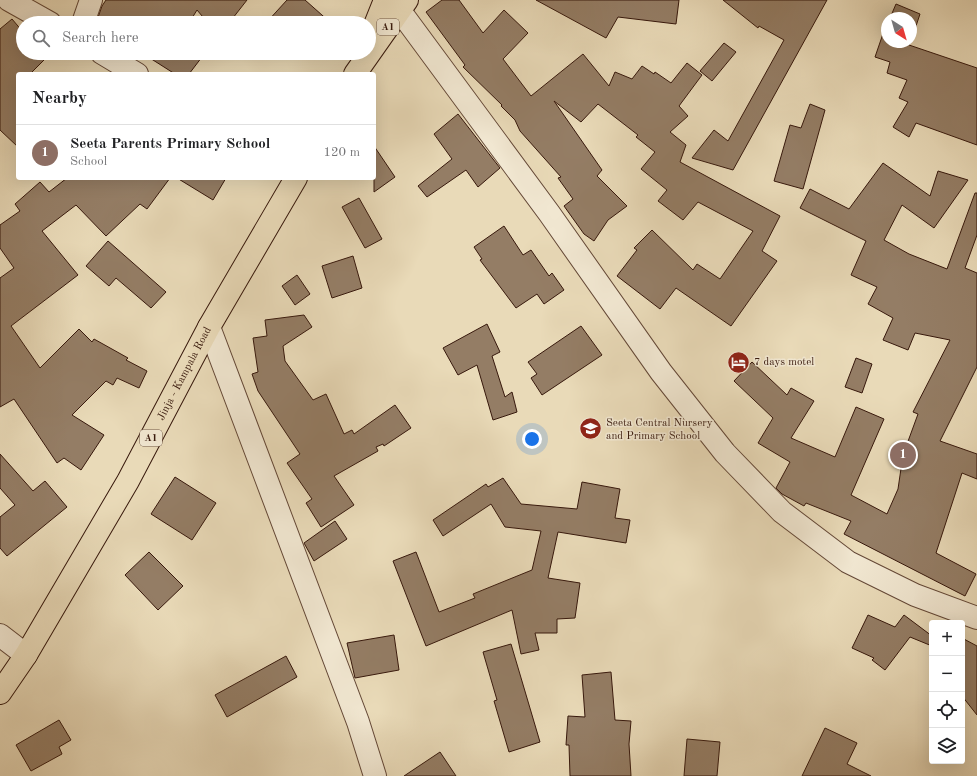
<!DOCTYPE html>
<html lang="en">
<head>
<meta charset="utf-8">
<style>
  :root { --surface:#fff; --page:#f6f6f6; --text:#202124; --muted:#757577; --line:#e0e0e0; --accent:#8f2418 }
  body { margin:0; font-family:"Old Standard TT",serif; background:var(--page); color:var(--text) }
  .controls { position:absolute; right:12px; bottom:12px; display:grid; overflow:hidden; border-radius:4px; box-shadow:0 4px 16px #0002 }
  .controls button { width:36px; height:36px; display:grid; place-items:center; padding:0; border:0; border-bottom:1px solid var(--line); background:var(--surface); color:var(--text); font:20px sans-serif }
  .compass { position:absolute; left:881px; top:12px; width:36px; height:36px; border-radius:50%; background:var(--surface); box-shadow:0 4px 16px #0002; rotate:143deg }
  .you { position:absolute; left:532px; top:439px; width:14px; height:14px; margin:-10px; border:3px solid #fff; border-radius:50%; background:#1a73e8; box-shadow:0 0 0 6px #1a73e833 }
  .badge { display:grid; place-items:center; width:26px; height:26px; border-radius:50%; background:var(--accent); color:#fff; font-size:13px; font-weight:700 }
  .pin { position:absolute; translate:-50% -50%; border:2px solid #fff; box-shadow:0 1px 4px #0006 }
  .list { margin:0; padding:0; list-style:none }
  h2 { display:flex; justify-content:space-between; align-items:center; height:52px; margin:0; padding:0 16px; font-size:17px }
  h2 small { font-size:13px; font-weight:400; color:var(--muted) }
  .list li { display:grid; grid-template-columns:26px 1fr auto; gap:12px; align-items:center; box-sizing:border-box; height:56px; padding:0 16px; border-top:1px solid var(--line) }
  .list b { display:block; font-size:15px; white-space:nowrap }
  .list p { margin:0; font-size:13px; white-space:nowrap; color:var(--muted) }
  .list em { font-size:13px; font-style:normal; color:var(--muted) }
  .icon { flex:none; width:22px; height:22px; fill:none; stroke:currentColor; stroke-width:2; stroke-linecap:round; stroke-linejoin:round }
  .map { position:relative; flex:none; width:977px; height:776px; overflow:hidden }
  .search { position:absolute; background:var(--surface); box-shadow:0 4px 16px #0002; left:16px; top:16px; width:360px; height:44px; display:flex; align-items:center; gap:10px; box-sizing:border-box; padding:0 14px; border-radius:22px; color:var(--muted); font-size:15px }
  .panel { position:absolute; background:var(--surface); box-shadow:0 4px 16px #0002; left:16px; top:72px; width:360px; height:108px; border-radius:4px }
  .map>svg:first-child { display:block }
</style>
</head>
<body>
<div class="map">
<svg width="977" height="776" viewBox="0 0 977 776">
  <rect width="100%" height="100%" fill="#e9dab8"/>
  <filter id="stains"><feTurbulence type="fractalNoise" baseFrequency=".005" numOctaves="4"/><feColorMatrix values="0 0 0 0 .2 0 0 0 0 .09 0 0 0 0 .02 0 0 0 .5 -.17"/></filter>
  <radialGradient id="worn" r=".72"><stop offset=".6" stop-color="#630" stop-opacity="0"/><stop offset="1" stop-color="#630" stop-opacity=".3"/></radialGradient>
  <!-- building -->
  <path fill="#947d65" stroke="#37180c" d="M106 0H247L229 23H208L197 10 189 23H96L102 6Z
    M287 0H305L331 23H266Z
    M442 0H459L483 33 504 10 528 33 503 59 531 96 583 54 609 86 615 72 632 79 642 66 654 74 655 72 671 83 687 63 702 75 679 106 688 116 670 132 686 145 680 162 780 216 762 251 777 261 731 326 676 288 660 309 617 276 637 250 634 248 652 230 693 270 697 264 720 279 753 231 698 202 683 220 658 201 667 190 641 169 655 152 636 137 638 135 598 104 581 122 554 101 602 170 597 176 627 206 608 220 594 241 584 234 564 206 573 199 558 178 561 177 520 131 515 120 501 106 502 105 463 67 465 65 426 12Z
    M536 0H679L676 24 618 17 606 38Z
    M723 0H827L733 170 692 158 714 130 728 141 784 40 759 26 758 28Z
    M896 4 920 14 911 41V18H890Z
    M12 19 23 32V53H51L30 74H18V147L0 130V29Z
    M886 25 887 42H911L909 45 977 68V145L916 123 909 137 893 127 908 102 899 98 907 80 887 73 890 62 875 57Z
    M724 43 736 52 712 81 700 71Z
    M142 53H205L189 74H175Z
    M810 104 825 110 803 189 774 181 790 125 801 128Z
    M458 114 500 168 478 187 466 170 427 197 418 186 452 159 434 134Z
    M374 146 395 177 374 192Z
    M883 163 930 196 938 171 968 180 934 228 902 205 884 240 909 254 947 269 975 193H977V235L965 268 977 273V367L940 441 977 454V479L962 473 936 553 976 574 965 596 844 534 851 521 806 503 804 506 782 494 776 488 790 462 758 443 773 418 734 381 752 362 787 395 791 388 814 401 791 438 835 457 856 407 884 419 851 495 887 514 898 489 903 455 918 414 913 412 950 340 915 333 908 350 883 340 893 318 868 304 877 287 851 275 866 241 800 208 810 189 849 209Z
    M67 178H170L147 209 140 204 106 236 76 205 42 231 78 275 11 326 40 368 79 329 92 342 94 339 128 358 126 360 147 371 139 388 117 378 113 385 106 381 72 415 104 435 81 470 64 458 57 463 14 399 0 407V278L14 268 0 248V225L20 211 15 204 40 182 49 192Z
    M177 178H226L213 200Z
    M359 198 382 239 365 248 342 207Z
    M504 226 523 255 531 250 549 276 552 273 564 290 544 304 537 294 516 308 480 260 482 259 474 247Z
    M108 241 166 292 151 308 116 278 109 286 86 266Z
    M353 256 362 288 332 298 322 266Z
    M297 275 310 294 295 305 282 286Z
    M304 315 312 327 283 346 285 361 313 400 326 394 344 434 352 430 354 434 395 405 411 428 384 446 383 444 376 447 378 451 334 476 354 505 321 527 306 503 312 499 287 463 300 454 258 391 252 374 258 372 253 338 267 336 265 320Z
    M487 324 500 352 492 356 505 397 512 392 517 412 493 420 477 365 458 375 443 348Z
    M581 326 602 355 542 395 531 378 537 374 528 362Z
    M856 358 872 364 862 393 845 387Z
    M0 454 33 491 45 481 67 507 7 556 0 548V517L15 505 0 488Z
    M175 477 216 503 192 540 151 514Z
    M503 478 521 504 577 509 582 482 620 489 615 518 630 520 626 543 558 532 548 578 580 583 575 618 557 619V633H535L539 650 521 654 512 610 426 646 393 561 416 552 439 612 475 598 473 594 532 570 541 531 505 527 491 504 443 536 433 520 486 484 488 487Z
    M335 521 347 539 314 561 304 543Z
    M149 552 183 586 158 610 125 575Z
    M868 615 895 627 904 615 932 636V646L910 637 885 670 872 660 874 658 852 648Z
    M394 635 399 670 355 678 347 643Z
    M962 638 977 646V715L962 696Z
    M511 644 540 742 509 752 494 701 497 700 483 652Z
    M286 656 297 677 227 717 215 695Z
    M611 672 615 720 631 721 629 744 631 776H570L569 745H566L568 716 585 717 582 675Z
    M59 720 71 740 59 747 62 754 31 771 16 745Z
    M825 728 857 743 847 764 871 776H802Z
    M687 739 720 742 717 776H684Z
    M440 752 456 776H404Z"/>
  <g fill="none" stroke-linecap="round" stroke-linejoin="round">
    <defs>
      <path id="minor" d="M9 0 50 23
        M400 11 549 213 661 372 725 453 782 512 848 562 915 595 977 618
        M83 23 91 0
        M102 53 137 74
        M209 327 358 722 375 776
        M0 635 26 655"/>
      <g id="highway">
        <path d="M369 40 385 0"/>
        <path d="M355 74 407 0"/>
        <path id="s1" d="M0 693 26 655 128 481 209 327 296 178"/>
      </g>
    </defs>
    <!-- minor casing -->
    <use href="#minor" stroke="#644837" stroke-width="24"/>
    <!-- highway casing -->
    <use href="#highway" stroke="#37180c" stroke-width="24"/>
    <!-- minor -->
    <use href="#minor" stroke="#f1e7d1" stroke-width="22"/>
    <!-- highway -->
    <use href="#highway" stroke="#e9dab8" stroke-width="22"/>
  </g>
  <!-- icons -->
  <defs>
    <symbol id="hotel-disc" viewBox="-11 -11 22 22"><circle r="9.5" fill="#8f2418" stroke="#f1e7d1"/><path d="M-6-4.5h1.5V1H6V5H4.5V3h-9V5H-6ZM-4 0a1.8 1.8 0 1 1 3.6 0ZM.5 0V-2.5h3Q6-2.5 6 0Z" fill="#fff"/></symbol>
    <symbol id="school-disc" viewBox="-11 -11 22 22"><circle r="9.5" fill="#8f2418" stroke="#f1e7d1"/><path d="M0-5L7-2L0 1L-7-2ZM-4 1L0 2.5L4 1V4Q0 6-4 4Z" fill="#fff"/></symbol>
  </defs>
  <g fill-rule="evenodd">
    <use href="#hotel-disc" x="726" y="350" width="25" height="25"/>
    <use href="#school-disc" x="578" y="416" width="25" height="25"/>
  </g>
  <g text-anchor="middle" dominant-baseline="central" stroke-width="3" stroke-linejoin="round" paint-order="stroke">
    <!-- shield labels -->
    <g fill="#f1e7d1" stroke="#6f5647" stroke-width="1">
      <rect x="377" y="19" width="22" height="16" rx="3"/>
      <rect x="140" y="430" width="22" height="16" rx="3"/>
    </g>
    <g font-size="10" font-weight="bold" fill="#37180c">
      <text x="388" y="27">A1</text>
      <text x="151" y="438">A1</text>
    </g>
    <!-- poi labels -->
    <g font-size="11" fill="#37180c" stroke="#f1e7d1" text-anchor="start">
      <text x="754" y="362">7 days motel</text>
      <text x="606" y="423">Seeta Central Nursery<tspan x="606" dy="13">and Primary School</tspan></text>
    </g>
    <!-- street labels -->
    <g font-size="11" fill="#37180c" stroke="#f1e7d1">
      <text stroke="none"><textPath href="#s1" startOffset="369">Jinja - Kampala Road</textPath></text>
    </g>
  </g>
  <rect width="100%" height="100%" filter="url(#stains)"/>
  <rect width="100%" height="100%" fill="url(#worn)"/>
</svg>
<div class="controls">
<button>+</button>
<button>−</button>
<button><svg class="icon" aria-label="locate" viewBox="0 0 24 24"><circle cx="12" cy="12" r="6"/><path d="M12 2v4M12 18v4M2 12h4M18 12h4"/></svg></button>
<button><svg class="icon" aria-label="layers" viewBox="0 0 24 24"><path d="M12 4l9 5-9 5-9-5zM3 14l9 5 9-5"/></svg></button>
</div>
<svg class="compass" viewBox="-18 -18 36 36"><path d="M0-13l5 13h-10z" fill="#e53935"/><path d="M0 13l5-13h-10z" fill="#757577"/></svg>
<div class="you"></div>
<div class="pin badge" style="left:903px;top:455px;background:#8d6e63">1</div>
<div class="search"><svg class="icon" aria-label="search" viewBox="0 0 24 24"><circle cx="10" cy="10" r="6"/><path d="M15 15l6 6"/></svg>Search here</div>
<section class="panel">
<h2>Nearby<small></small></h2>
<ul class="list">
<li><span class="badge" style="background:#8d6e63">1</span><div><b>Seeta Parents Primary School</b><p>School</p></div><em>120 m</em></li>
</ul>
</section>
</div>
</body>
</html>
